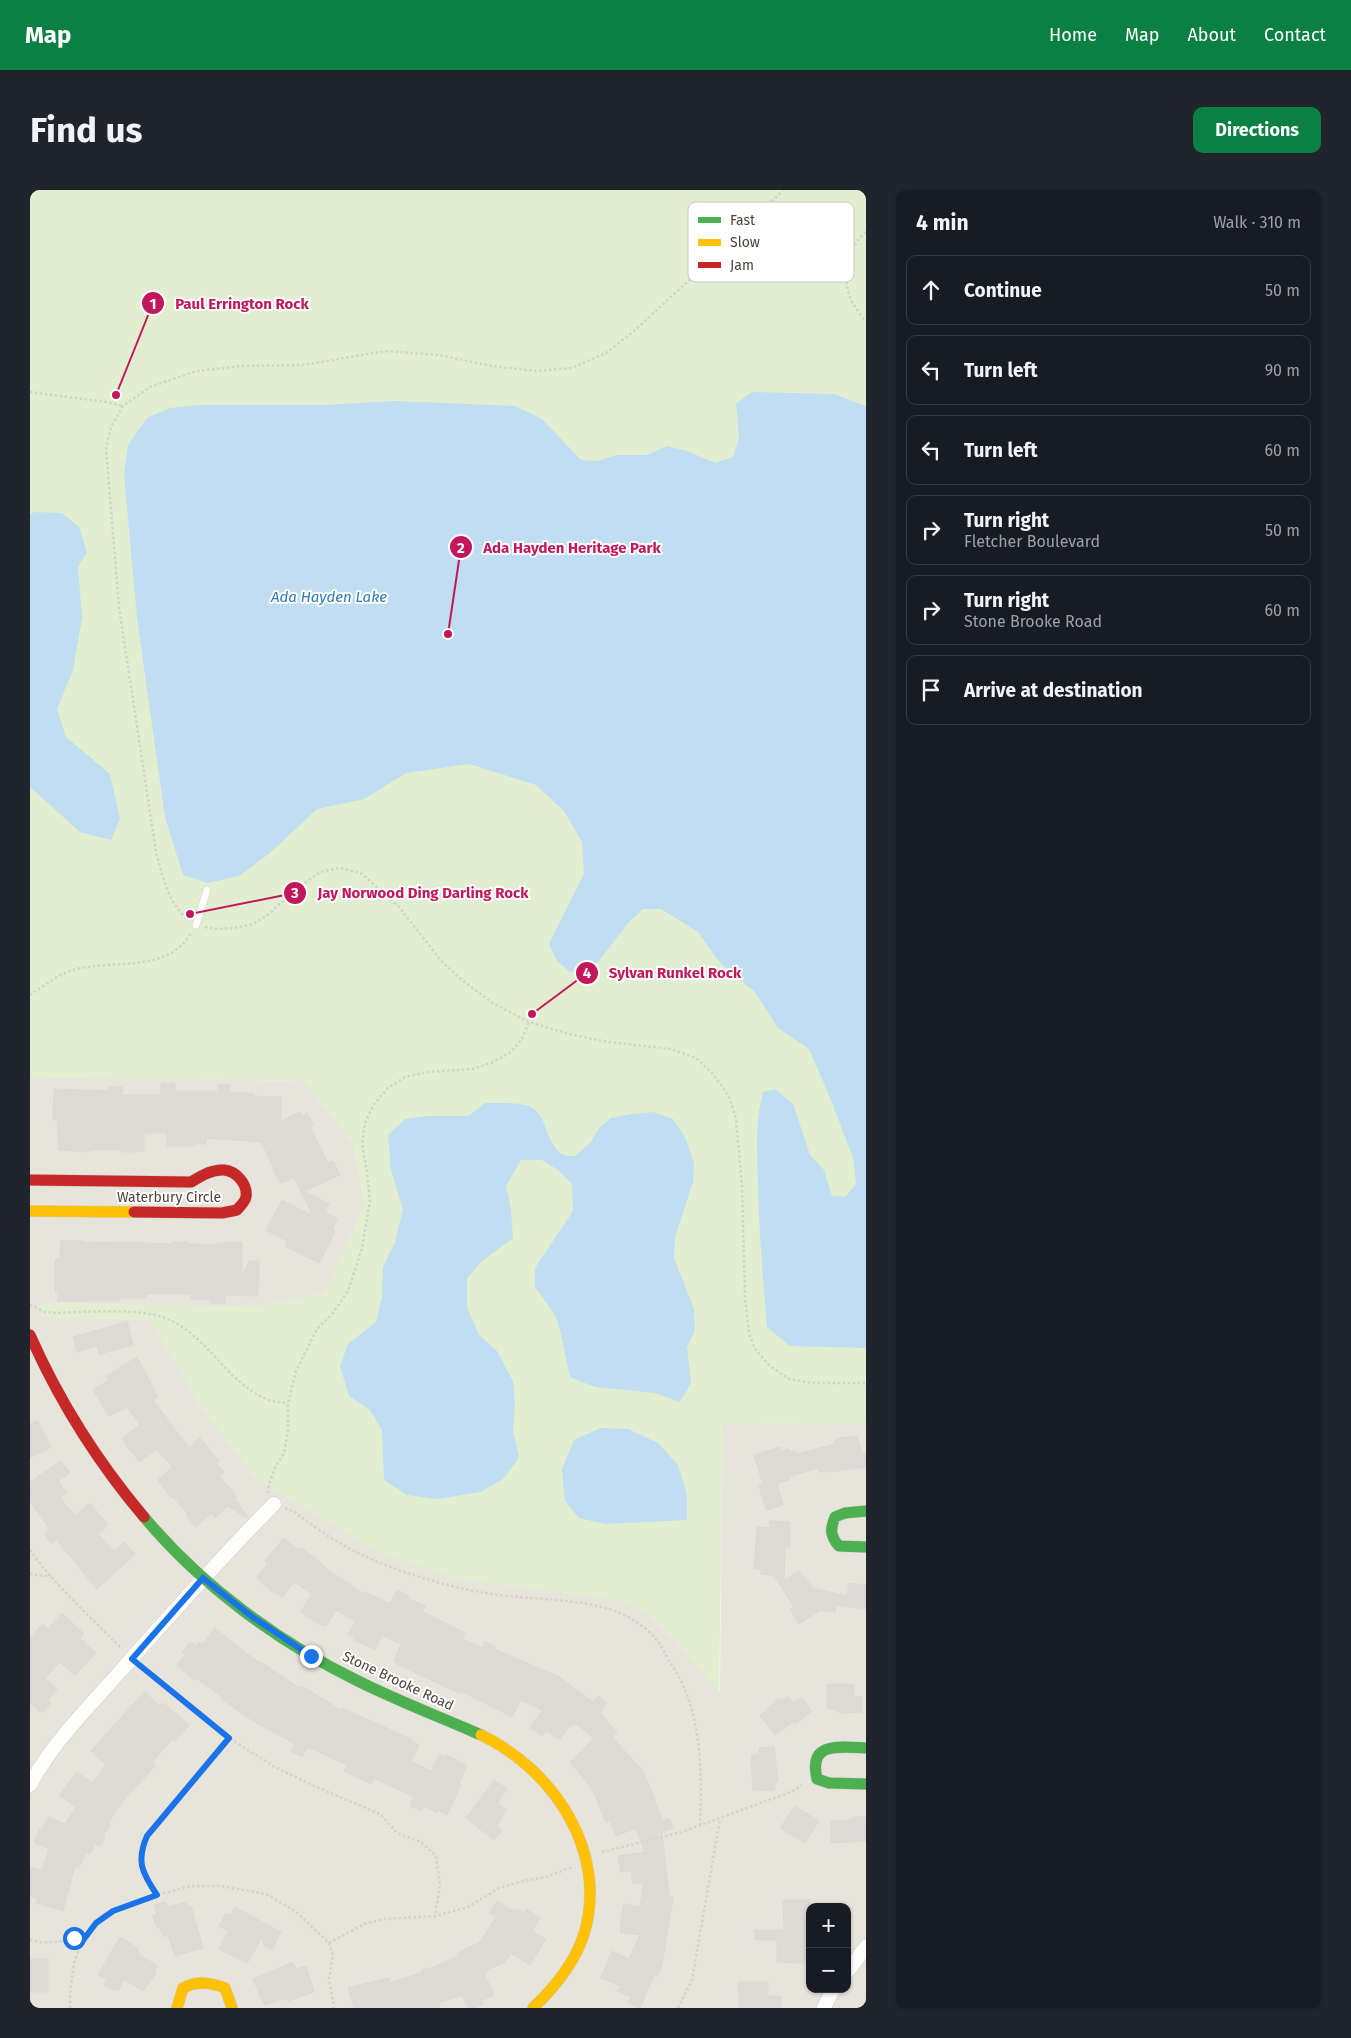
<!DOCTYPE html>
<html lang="en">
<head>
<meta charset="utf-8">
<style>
  :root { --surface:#171b24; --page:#20242c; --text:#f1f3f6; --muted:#9ea1a6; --line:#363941; --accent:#0b8043 }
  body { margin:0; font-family:"Fira Sans",sans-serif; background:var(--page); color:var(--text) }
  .controls { position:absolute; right:15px; bottom:15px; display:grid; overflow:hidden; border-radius:10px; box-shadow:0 1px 4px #0004 }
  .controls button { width:45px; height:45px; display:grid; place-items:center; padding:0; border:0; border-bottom:1px solid var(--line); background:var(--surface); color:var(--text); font:25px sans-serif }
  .stop { position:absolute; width:15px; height:15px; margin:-11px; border:4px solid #1a73e8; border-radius:50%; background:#fff }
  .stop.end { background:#1a73e8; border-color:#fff; box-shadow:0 1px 5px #0008 }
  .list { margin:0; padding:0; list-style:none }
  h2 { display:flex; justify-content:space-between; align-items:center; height:65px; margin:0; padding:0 20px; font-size:21px }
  h2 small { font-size:16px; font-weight:400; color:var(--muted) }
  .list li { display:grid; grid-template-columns:32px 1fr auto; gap:15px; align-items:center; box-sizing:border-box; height:70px; margin:0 10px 10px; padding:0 10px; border:1px solid var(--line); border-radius:10px }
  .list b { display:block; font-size:19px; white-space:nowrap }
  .list p { margin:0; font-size:16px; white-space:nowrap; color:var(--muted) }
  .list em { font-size:16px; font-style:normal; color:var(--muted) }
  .icon { flex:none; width:28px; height:28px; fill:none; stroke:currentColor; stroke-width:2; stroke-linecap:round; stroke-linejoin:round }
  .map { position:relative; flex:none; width:836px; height:1818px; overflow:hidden; border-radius:10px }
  header { display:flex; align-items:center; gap:30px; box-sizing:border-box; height:70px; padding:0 25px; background:var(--accent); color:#fff }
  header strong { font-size:24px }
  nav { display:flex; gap:28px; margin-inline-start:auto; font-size:18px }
  .intro { display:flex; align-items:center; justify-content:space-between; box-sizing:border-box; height:120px; padding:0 30px }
  h1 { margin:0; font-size:35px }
  .button { padding:12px 22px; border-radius:10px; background:var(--accent); color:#fff; font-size:18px; font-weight:700 }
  main { display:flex; gap:30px; padding:0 30px }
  aside { flex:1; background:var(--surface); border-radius:10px; box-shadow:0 1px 4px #0004 }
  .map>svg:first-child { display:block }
</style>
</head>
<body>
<header>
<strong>Map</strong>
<nav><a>Home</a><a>Map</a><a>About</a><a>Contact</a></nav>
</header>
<div class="intro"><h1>Find us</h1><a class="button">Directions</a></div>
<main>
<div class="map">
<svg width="836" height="1818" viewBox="0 0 836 1818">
  <rect width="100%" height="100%" fill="#f4f2ee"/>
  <!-- residential -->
  <path fill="#e7e4dc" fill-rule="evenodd" d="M0 887 275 891 323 954 335 1015 295 1103 226 1117 11 1113 13 1127 121 1130 172 1218 424 1388 591 1410 618 1423 644 1448 690 1501 693 1234 836 1233V1818H0ZM780 1717H817V1799H780Z"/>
  <!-- green -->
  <path fill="#e1eecf" d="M0 0H836V1233L693 1234 689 1502 644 1448 618 1423 590 1410 424 1388 351 1363 226 1289 172 1218 121 1130 13 1127 10 1113 226 1117 295 1103 335 1015 323 954 275 891 0 887Z"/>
  <!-- water -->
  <path fill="#c0ddf1" d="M722 202 804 204 836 216V1158L760 1156 737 1137C733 1089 729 1041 728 993 727 960 725 933 733 902L745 899 763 914 780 965 794 980 802 1006 815 1007 826 994 823 967 798 903 779 859 748 838 725 802 691 774 668 742 631 719H613L598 733 565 776 540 782 527 771 519 754 554 684 552 652 534 621 506 595 439 574 376 583 334 609 287 619 240 663 209 686 178 693 153 685 135 627 107 428 94 284 98 255 117 228 140 218 171 215H296L364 211 485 216 512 229 551 270 568 271 587 265H617L637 256 657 261 685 273 703 267 709 248 706 214Z
    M4 322 32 323 49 337 57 362 48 377 52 428 43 480 27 519 36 547 80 584 90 629 81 650 50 642 0 597V325Z
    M455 913C467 913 490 912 501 917 519 926 514 955 534 965 536 966 542 966 545 966L561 952 569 938 581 928 602 924 623 922 643 929 656 949 664 973 663 992 645 1047 644 1068 664 1119 665 1140 657 1157 661 1193 650 1212 625 1203 565 1197 540 1187 530 1139 525 1125 505 1097V1078L543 1021 542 994 528 980 512 970H491L476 996 481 1019 483 1048 451 1072 437 1088V1117L449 1145 467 1161 483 1191 485 1215 483 1240 489 1268 472 1290 450 1302 408 1309 377 1305 354 1290 352 1240 340 1220 319 1206 310 1176 318 1154 346 1132 352 1107 353 1077 365 1052 373 1020 361 980 358 945 375 929 398 926H439Z
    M571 1238 598 1239 628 1253 648 1275 657 1304V1330L575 1334 549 1328 535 1311 532 1279 544 1250Z"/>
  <!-- building -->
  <path fill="#dedbd6" stroke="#dcd9d4" d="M131 893H145V901H188V895H200V902L224 904V906L251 907V931L270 922 271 926 277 923 283 935 280 937 298 973 303 971 310 985 274 1001 299 1014 295 1022 307 1029 302 1040 305 1042 289 1073 255 1056 257 1051 236 1040 252 1010 283 1026 264 987 251 993 248 987H247L232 952 176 948V954H164V956H137V943H114V961H106V962H92V960H64L55 962 29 960 27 930H23L24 899 78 901V897H92V905H131Z
    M31 1051H55V1053L109 1052V1053L143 1054V1052H159V1054L187 1055V1053H196V1052H212V1085L220 1071H229L228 1106 195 1105V1113H181V1109H161V1104H116V1108H89V1111H28V1103H25V1069H30Z
    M97 1132 103 1155 69 1164 67 1156 47 1162 43 1147Z
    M107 1167 128 1207 123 1210 159 1258 170 1248 189 1271 186 1273 194 1282 189 1286 207 1307 205 1309 218 1327 217 1328 198 1316 185 1328 181 1324 166 1337 156 1326 158 1324 143 1307 141 1308 128 1290 142 1277 127 1259 110 1272 95 1254 96 1253 92 1248 110 1235 97 1217 79 1226 63 1200 79 1190 77 1186Z
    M7 1230 21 1257 0 1268V1234Z
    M827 1246 832 1264 836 1263V1277L799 1282 798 1281 789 1282 788 1278 758 1287 759 1290 747 1293 753 1315 736 1320 729 1296 733 1294 724 1265 750 1257 751 1261 759 1259 760 1262 766 1261 767 1264 802 1255 808 1248Z
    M31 1271 40 1283 28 1291 37 1303 30 1308 45 1326 60 1313 78 1335 68 1344 84 1361 94 1352 105 1364 67 1399 26 1349 21 1353 15 1344 20 1340 0 1311V1292Z
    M739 1331 759 1332 760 1357H755L754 1391 769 1381 783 1398 817 1406 819 1393 836 1395V1419L806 1415 805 1422 790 1420 769 1434 760 1420 764 1417 744 1385 731 1384V1379H724L727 1337 741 1338Z
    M254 1348 268 1360 271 1357 301 1382 334 1404 335 1402 360 1414 367 1400 379 1406 377 1408 395 1416 393 1422 435 1443 432 1449 452 1458 455 1452 465 1457 464 1459 528 1486 563 1512 568 1506 577 1513 570 1523 587 1543 582 1547 614 1582 633 1631 639 1628 643 1638 632 1642 639 1707H643L632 1775 627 1787 624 1785 610 1818 598 1813 601 1807 587 1801 591 1796 571 1788 582 1761 599 1769 610 1745 590 1742 591 1736 590 1735 594 1714 610 1717 614 1692 603 1694 601 1680 591 1682 588 1666 615 1662 606 1638 586 1646 580 1631 576 1632 563 1600 540 1572 564 1548 545 1533 542 1537 540 1535 530 1549 516 1541 512 1546 500 1537 513 1520 491 1510 482 1527 430 1501 429 1503 369 1475 364 1471 371 1454 352 1445 345 1459 324 1450 325 1448 318 1445 325 1431 307 1420 296 1436 289 1434 271 1422 282 1404 264 1392 252 1407 246 1403 245 1404 227 1388 238 1373 235 1371Z
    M32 1423 54 1444 50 1448 66 1463 45 1485 30 1472 15 1488 27 1499 18 1510 21 1513 12 1523 0 1513V1448L13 1434 18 1439Z
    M185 1438 216 1463 230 1473 231 1472 269 1498 270 1496 277 1499 311 1520 312 1518 383 1550 382 1551 389 1555 381 1571 401 1581 410 1564 416 1567 417 1565 437 1576 429 1594 431 1595 417 1625 408 1620 407 1623 394 1616 391 1621 380 1616 384 1607 344 1588 341 1594 314 1581 317 1575 278 1557 272 1567 261 1561 266 1554 228 1534 191 1509 192 1507 166 1488 165 1490 147 1476 155 1465 152 1463 160 1452 166 1456 169 1452 172 1455Z
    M797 1494H824V1507H832V1522L811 1523V1522H806V1519H797Z
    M114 1502 130 1516 132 1513 137 1516 159 1535 145 1551 142 1549 122 1572 126 1575 93 1611 79 1632 81 1634 73 1646 75 1647 70 1656 65 1654 60 1664 56 1662 49 1678 45 1676 33 1721 6 1713 7 1709 0 1706V1677L12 1680 19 1659 4 1652 10 1639H12L18 1627 35 1634 46 1617 29 1605 47 1582 62 1593 69 1585 76 1575 61 1561Z
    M758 1507 763 1513 772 1508 782 1521 765 1534 763 1532 745 1545 730 1526 749 1508 751 1511Z
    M744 1557 748 1592H745V1600L723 1601 721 1565H730L729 1558Z
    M464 1590 477 1599 467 1613 476 1620 466 1637 472 1641 464 1650 436 1628Z
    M765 1616 789 1631 775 1653 750 1638Z
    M823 1627H836V1651L801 1653V1631L823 1630Z
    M753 1710H780L779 1772 771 1773 747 1772V1750H725V1740H754Z
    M467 1711 485 1722 487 1719 494 1723 496 1719 510 1728 502 1741 516 1749 500 1775 481 1763 475 1772 456 1780 457 1782 454 1783 464 1805 452 1810 453 1814 445 1818H438L432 1805 408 1813 410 1818H324L318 1798 358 1788 360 1793 393 1782 392 1780 404 1777 429 1766 427 1763 449 1753 466 1727 459 1723Z
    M135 1712 137 1717 153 1713H156L157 1717 161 1716 173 1758 145 1766 138 1745 134 1747 129 1737 127 1738 123 1726 127 1724 124 1715Z
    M205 1717 251 1742 242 1760 234 1756 232 1748 218 1772H214L189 1759 198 1741 189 1736 196 1723 201 1726Z
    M90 1747 108 1758 107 1761 110 1763 109 1765 128 1776 124 1783 126 1784 113 1801 94 1789 89 1799 84 1800 74 1795 77 1790 68 1785Z
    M0 1769H18V1802H0Z
    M263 1772 266 1779 276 1776 284 1802 258 1811 257 1808 234 1815 223 1789Z
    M708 1792H738V1806H751V1818H710Z"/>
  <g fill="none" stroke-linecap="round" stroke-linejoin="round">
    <defs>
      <path id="lane" d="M166 735 177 700"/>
      <path id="street" d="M0 1595C24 1550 62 1514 95 1476 144 1421 192 1366 244 1314
        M817 1782 836 1757
        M794 1818 803 1799"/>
      <path id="fast" d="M836 1321 815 1323 805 1327C800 1339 800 1346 809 1356L836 1357
        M114 1327C172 1396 248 1452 328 1491 368 1511 410 1527 451 1545
        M836 1558C809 1557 778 1551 787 1589L799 1593 836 1594"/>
      <path id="slow" d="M0 1021 104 1022
        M451 1545C523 1579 579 1662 554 1744 545 1773 525 1797 503 1818
        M147 1818 153 1798C168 1791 179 1792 195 1798L202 1818"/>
      <path id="jam" d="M0 990 161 992C171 986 182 979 194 980 206 981 218 994 216 1007 215 1012 210 1016 207 1020L192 1023 104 1022
        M0 1145C30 1213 66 1270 114 1327"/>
    </defs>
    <!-- lane casing -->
    <use href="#lane" stroke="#d2d0cb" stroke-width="8"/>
    <!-- street casing -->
    <use href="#street" stroke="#d2d0cb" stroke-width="15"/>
    <!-- fast casing -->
    <use href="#fast" stroke="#d3cfc5" stroke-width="12"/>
    <!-- slow casing -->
    <use href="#slow" stroke="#d3cfc5" stroke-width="12"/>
    <!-- jam casing -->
    <use href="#jam" stroke="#d3cfc5" stroke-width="12"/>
    <!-- path -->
    <path stroke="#d3d2cc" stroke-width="2.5" stroke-dasharray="2.5 2.5" stroke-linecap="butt" d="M836 42C820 54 813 81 818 101 821 113 829 123 836 132
      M0 202 76 212 93 216
      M157 728C138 714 132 683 126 662L89 417 76 258 81 237 93 216 120 197 167 181 212 176 273 175 356 161 409 165 462 176 506 181 542 178 576 163 604 141 709 44 753 0
      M175 737 186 739 204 738 223 734 239 724 265 700 290 682 310 678 331 683 369 717 413 773 432 790 461 812 499 832 539 844 577 852 641 859 666 868 682 883 692 896 700 909 706 929 712 995 715 1108 719 1143 725 1159 740 1176 759 1189 782 1193H836
      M0 805C12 797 26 786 40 781 79 768 137 785 161 743
      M0 1115 15 1122 25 1123C55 1122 105 1118 132 1127 177 1142 196 1194 239 1210 245 1212 252 1212 258 1213
      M238 1303 239 1294 246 1276 254 1263 258 1241V1213L266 1181 287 1139 303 1123 318 1101 332 1058 340 1011 337 982 332 954 335 933 344 914 358 898 375 887 397 882 443 879 463 872 481 862 492 849 499 832
      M255 1318 263 1321C277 1331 291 1342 306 1351 347 1376 409 1395 455 1403 497 1410 541 1407 582 1420 598 1425 616 1437 626 1449 631 1455 634 1462 638 1469 643 1477 649 1486 653 1495 672 1538 672 1590 670 1636
      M0 1360C26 1397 61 1427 92 1459
      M0 1384 21 1387
      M111 1476 199 1548 245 1577 284 1596 350 1624 367 1643 391 1652 406 1666 410 1695 405 1726
      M572 1662 652 1642 763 1601 772 1595
      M127 1705C112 1683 106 1671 117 1646L199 1548
      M0 1749C19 1758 35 1747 54 1749
      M299 1753 334 1734 354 1729 405 1726 438 1717 469 1698 493 1691 516 1687 542 1677
      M40 1818V1803L44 1773 49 1759 66 1733 83 1721 127 1705 161 1696H190L236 1704 264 1720 299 1753 303 1765 299 1789 304 1818
      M648 1818 662 1790 690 1629"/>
    <!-- lane -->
    <use href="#lane" stroke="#fdfdfc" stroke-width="7"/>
    <!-- street -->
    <use href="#street" stroke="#fdfdfc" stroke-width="14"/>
    <!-- fast -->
    <use href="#fast" stroke="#4caf50" stroke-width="11"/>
    <!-- slow -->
    <use href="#slow" stroke="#ffc107" stroke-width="11"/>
    <!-- jam -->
    <use href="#jam" stroke="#c62828" stroke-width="11"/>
  </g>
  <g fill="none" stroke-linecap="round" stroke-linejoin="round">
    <!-- route -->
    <path stroke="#1a73e8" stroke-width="6" d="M44 1748 54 1749 66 1733 83 1721 127 1705C112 1683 106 1671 117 1646L199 1548 102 1469 173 1388 221 1426 281 1466"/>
  </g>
  <g text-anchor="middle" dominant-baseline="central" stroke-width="4" stroke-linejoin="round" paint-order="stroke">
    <!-- street labels -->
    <g font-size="14" fill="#4b4439" stroke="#fff">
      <text x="139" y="1007">Waterbury Circle</text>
      <text transform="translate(368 1491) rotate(25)">Stone Brooke Road</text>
    </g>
    <!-- water labels -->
    <g font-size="15" font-style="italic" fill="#2e7ab2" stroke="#fff">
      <text x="299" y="407">Ada Hayden Lake</text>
    </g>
  </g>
  <!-- legend -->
  <rect x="658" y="12" width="166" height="80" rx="8" fill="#fff" stroke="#c9c7c4" stroke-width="1"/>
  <rect x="668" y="27" width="23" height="6" fill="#4caf50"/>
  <rect x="668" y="49" width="23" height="7" fill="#ffc107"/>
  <rect x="668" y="72" width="23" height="6" fill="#c62828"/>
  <g font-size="14" fill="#4b4439">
    <text x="700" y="35">Fast</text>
    <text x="700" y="57">Slow</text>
    <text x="700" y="80">Jam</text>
  </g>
  <!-- callouts -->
  <path fill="none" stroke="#c2185b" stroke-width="2" d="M86 205L123 113M418 444L431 357M160 724L265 703M502 824L557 783"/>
  <g fill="#c2185b" stroke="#fff" stroke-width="2">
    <circle cx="86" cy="205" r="5"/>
    <circle cx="418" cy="444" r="5"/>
    <circle cx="160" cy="724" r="5"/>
    <circle cx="502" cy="824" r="5"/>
    <circle cx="123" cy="113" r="12"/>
    <circle cx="431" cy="357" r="12"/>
    <circle cx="265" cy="703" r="12"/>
    <circle cx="557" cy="783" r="12"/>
  </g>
  <g font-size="15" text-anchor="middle" font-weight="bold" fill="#fff">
    <text x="123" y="119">1</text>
    <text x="431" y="363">2</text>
    <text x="265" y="708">3</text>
    <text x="557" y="788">4</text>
  </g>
  <g font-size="15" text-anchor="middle" font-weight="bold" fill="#c2185b" stroke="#fff" stroke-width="4" stroke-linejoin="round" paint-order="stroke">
    <text x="212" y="119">Paul Errington Rock</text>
    <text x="542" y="363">Ada Hayden Heritage Park</text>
    <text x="393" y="708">Jay Norwood Ding Darling Rock</text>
    <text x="645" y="788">Sylvan Runkel Rock</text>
  </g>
</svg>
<div class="controls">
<button>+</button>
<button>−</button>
</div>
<div class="stop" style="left:44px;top:1748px"></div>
<div class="stop end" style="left:281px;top:1466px"></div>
</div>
<aside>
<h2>4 min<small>Walk · 310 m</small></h2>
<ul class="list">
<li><svg class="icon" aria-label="ahead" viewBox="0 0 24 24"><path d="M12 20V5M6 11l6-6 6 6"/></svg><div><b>Continue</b></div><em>50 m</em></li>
<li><svg class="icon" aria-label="left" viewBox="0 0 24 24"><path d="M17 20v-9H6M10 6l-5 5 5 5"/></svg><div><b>Turn left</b></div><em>90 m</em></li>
<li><svg class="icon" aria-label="left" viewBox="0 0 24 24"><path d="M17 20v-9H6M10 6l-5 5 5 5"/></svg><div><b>Turn left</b></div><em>60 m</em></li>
<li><svg class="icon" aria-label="right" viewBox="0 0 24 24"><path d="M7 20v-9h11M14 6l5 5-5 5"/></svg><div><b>Turn right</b><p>Fletcher Boulevard</p></div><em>50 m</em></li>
<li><svg class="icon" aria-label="right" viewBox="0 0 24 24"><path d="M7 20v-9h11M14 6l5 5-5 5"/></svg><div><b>Turn right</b><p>Stone Brooke Road</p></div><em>60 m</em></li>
<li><svg class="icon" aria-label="arrive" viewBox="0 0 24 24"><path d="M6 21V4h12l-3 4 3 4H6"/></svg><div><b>Arrive at destination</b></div></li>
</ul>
</aside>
</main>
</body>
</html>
